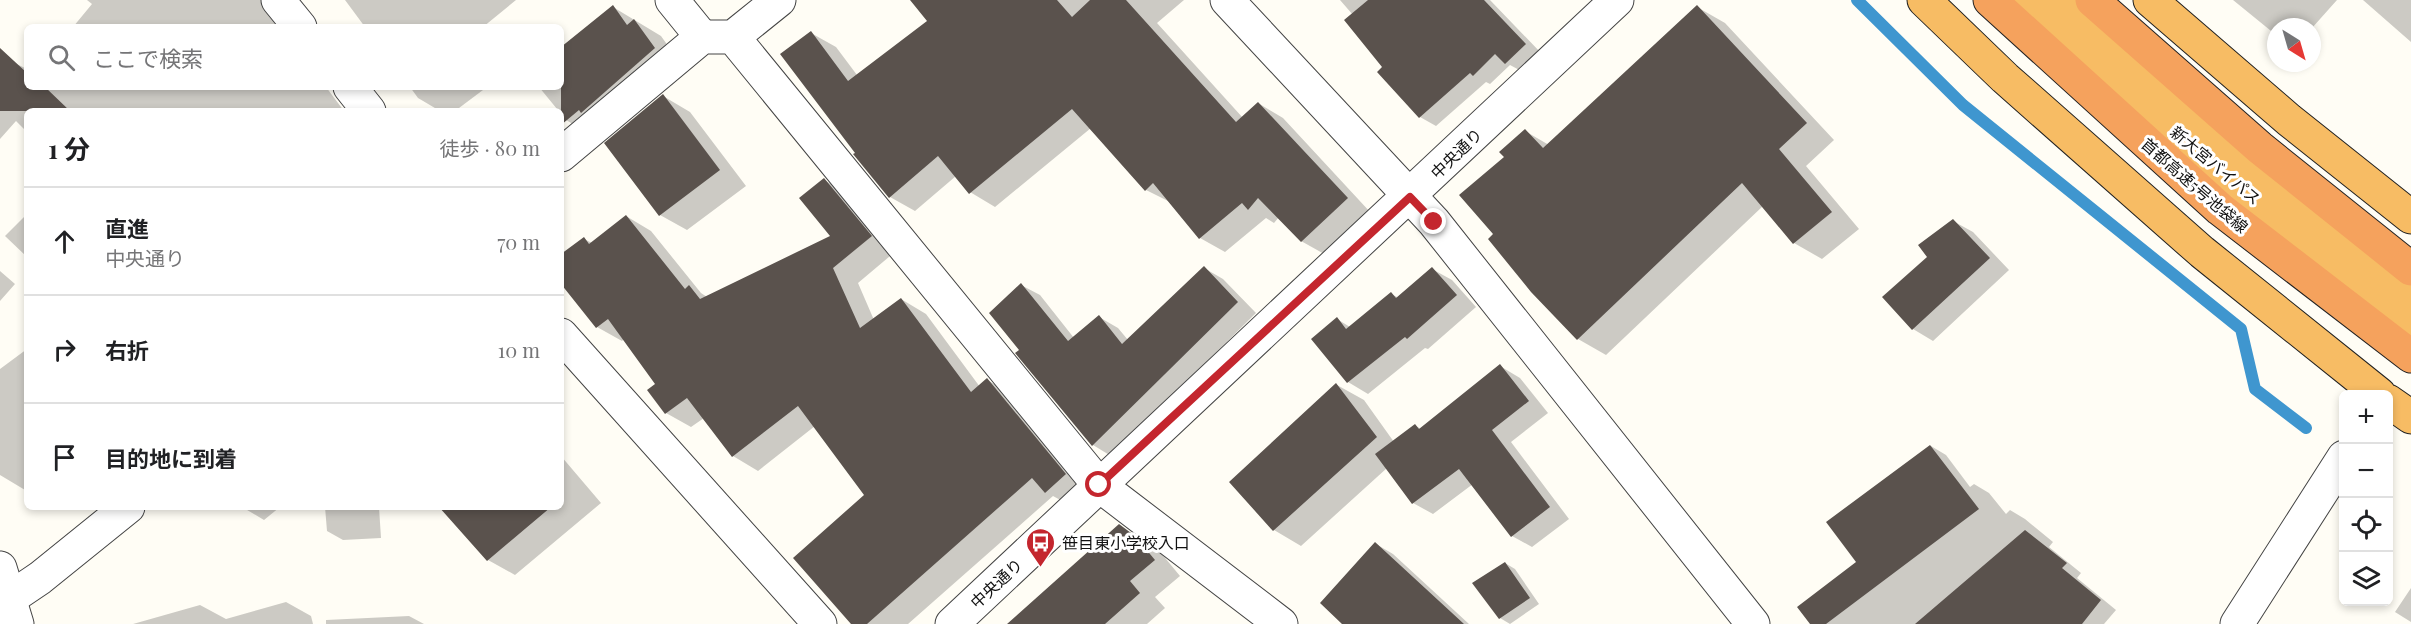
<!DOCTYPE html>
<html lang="ja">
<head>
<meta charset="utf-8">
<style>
  :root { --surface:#fff; --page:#f2f2f2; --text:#202124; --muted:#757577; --line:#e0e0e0 }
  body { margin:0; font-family:"Playfair Display","Noto Sans JP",serif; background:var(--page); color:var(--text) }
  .controls { position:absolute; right:18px; bottom:18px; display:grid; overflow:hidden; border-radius:9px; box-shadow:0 3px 9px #0003 }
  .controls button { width:54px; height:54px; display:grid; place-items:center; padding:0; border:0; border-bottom:2px solid var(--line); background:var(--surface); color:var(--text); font:30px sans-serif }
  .compass { position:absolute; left:2267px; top:18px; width:54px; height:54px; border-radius:50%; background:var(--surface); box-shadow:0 3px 9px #0003; rotate:143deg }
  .stop { position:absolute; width:18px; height:18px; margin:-14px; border:4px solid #c4262e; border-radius:50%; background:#fff }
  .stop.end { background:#c4262e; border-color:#fff; box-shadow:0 2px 6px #0008 }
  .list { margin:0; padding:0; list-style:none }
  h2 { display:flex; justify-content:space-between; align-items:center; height:78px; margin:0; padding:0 24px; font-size:26px }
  h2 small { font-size:20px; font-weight:400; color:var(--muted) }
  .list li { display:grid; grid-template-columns:39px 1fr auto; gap:18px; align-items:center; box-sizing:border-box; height:108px; padding:0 24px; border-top:2px solid var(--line) }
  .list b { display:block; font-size:22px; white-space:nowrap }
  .list p { margin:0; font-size:20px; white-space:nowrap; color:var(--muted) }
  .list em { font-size:20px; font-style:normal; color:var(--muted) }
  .icon { flex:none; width:33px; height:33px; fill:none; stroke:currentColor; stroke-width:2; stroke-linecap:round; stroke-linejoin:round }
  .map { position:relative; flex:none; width:2411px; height:624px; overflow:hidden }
  .search { position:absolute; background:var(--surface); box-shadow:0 3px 9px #0003; left:24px; top:24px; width:540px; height:66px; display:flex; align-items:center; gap:15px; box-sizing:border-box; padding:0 21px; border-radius:9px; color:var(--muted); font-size:22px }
  .panel { position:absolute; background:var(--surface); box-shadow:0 3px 9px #0003; left:24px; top:108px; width:540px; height:402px; border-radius:9px }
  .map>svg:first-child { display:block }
</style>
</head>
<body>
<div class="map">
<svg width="2411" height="624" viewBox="0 0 2411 624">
  <rect width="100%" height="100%" fill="#fffdf5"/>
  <!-- shadow -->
  <path fill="#0003" d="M87 0H267L284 27H73L92 4Z
    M345 0H516L483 27H365Z
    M925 0H1184L1157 23 1243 118 1258 103 1283 118 1371 213 1326 255 1301 241 1279 217 1274 223 1266 218 1225 252 1200 238 1172 203 1146 190 1091 128 995 207 970 192 956 176 915 211 890 197 857 153 811 33 836 47 857 75 929 21Z
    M1340 0H1490L1542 54 1523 72 1510 65 1490 84 1486 82 1436 126 1420 117 1384 67 1353 15Z
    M2233 0H2337L2312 28 2276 27V35Z
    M2363 0H2411V42Z
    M613 7 661 36 681 64 593 136 566 120 539 87H561V49Z
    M1697 7 1725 23 1834 140 1806 166 1859 229 1822 259 1794 243 1763 206 1606 355 1578 339 1532 291 1495 235 1506 157 1525 131 1549 145Z
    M0 56 27 69V87H326L344 111H27V132L16 121 0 139Z
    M410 87H487L455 111H440L418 98Z
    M663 96 690 112 746 186 687 230 660 215Z
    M824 180 849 194 896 251 858 283 874 320 901 299 926 314 980 387 987 380 1012 394 1090 489 1071 506 1053 496 908 624H853L866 495 815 426 758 471 733 456 704 418 691 427 666 413 657 384 624 339 622 341 597 327 561 282V256L584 239 592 243 626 216 651 231 701 293 707 297 833 237Z
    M27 214V257L5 236Z
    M1953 221 1973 232 2009 270 1933 341 1913 329 1929 257Z
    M1204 268 1223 279 1256 313 1111 456 1093 445 1021 350V285L1040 295 1074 338 1099 317 1118 328 1128 340Z
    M1432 269 1452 280 1476 307 1428 349 1425 348 1368 394 1348 382 1337 319 1350 327 1391 294 1399 298Z
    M0 271 15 284 0 301Z
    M27 349V489L25 490 0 475V369Z
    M1500 366 1520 378 1548 413 1511 442 1569 519 1532 547 1512 536 1473 484 1433 514 1413 503 1387 468 1301 546 1274 530 1337 385 1364 400 1394 442 1416 426 1421 429Z
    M1931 446 1946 455 1970 487 1974 484 1989 493 2006 514 2010 510 2025 519 2053 542 2049 547 2081 573 2077 578 2116 610 2104 624H1812L1858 563Z
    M561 456 601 503 515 575 488 560 441 507H561Z
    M242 507H280L264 520Z
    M325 507H379L381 538 343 540 327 531Z
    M1119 526 1161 553 1180 576 1155 597 1165 608 1147 624H1009Z
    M1376 544 1393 554 1469 624H1345Z
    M1505 563 1515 569 1539 604 1510 624 1500 618Z
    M2411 588V622L2395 612Z
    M286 602 311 616 313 624H133L200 605 226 619Z
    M409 616 424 624H326V620Z"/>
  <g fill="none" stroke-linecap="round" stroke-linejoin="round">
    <!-- stream -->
    <path stroke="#3f96cf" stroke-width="12" d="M1857 0 1963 105 2241 329 2255 389 2306 428"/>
  </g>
  <!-- building -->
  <path fill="#5a524d" d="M910 0H1057L1072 17 1090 0H1126L1236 122 1258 102 1348 198 1301 242 1258 198 1248 210 1242 203 1199 239 1153 183 1145 191 1072 109 969 194 938 156 889 198 853 154 855 153 780 54 811 31 848 81 927 21Z
    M1368 0H1484L1526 44 1505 64 1495 54 1473 76 1470 73 1419 118 1377 72 1382 67 1344 20Z
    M613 5 627 25 634 19 655 48 581 113 579 110 561 125V47Z
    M1697 5 1807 123 1779 149 1832 212 1793 244 1742 183 1577 340 1531 292 1488 239 1493 234 1459 195 1504 157 1499 152 1525 129 1543 148Z
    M0 48 27 73V87H45L70 111H0Z
    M663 94 720 170 659 216 604 143Z
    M824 178 872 236 833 268 860 328 901 298 971 392 987 378 1066 474 1045 493 1032 478 867 624H851L793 558 864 495 798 406 732 457 687 398 665 414 647 390 655 384 608 319 596 328 561 284V254L584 237 589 244 626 215 685 289 689 285 700 299 830 236 799 198Z
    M1953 219 1990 258 1912 330 1882 297 1927 257 1918 245Z
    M1204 266 1238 302 1092 446 1015 353 1019 350 989 313 1021 283 1068 341 1099 315 1122 344Z
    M1432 267 1457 295 1407 339 1405 337 1347 383 1311 339 1337 317 1346 329 1391 292 1396 298Z
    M1500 364 1529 401 1492 430 1550 507 1511 537 1459 469 1412 504 1375 454 1415 424 1419 429Z
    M1336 383 1377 437 1273 531 1229 482Z
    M1930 445 1979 509 1826 624H1810L1797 607 1856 562 1826 522Z
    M439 507H551L487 561Z
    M1119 524 1135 536 1155 560 1130 581 1140 593 1105 624H1007Z
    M2025 530 2067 563 2062 568 2101 600 2082 624H1915Z
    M1375 542 1464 624H1342L1320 603Z
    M1505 562 1530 598 1499 619 1472 583Z"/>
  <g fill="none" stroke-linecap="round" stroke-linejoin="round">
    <defs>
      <path id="minor" d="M278 0 300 27
        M733 37 1099 485 1281 624
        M350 87 369 111
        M561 155 702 37H733L779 0
        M561 335 820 624
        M0 605 40 578 128 507
        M2237 624 2344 457"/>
      <path id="tertiary" d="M672 0 702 37
        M1227 0 1434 222 1753 624
        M0 568 17 624
        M952 624 1617 0"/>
      <path id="trunk" d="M1924 0 2005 78 2202 252 2379 394
        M2027 0 2083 54 2373 296 2411 324
        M2059 0 2099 37 2411 296
        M2150 0 2289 120 2411 217
        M2388 401 2411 417"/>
      <path id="motorway" d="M1990 0 2220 209 2411 356
        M2092 0 2260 148 2411 269"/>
    </defs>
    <!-- minor casing -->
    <use href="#minor" stroke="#444" stroke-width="35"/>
    <!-- tertiary casing -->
    <use href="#tertiary" stroke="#444" stroke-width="35"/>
    <!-- trunk casing -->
    <use href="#trunk" stroke="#222" stroke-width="35"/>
    <!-- motorway casing -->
    <use href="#motorway" stroke="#222" stroke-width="35"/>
    <!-- minor -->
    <use href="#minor" stroke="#fff" stroke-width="33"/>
    <!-- tertiary -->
    <use href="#tertiary" stroke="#fff" stroke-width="33"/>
    <!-- trunk -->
    <use href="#trunk" stroke="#f7bc64" stroke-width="33"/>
    <!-- motorway -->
    <use href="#motorway" stroke="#f5a25d" stroke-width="33"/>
  </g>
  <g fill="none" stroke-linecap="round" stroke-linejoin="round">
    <!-- route -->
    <path stroke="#c4262e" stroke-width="8" d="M1099 485 1410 197 1434 222"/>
  </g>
  <!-- icons -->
  <defs>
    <symbol id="bus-pin" viewBox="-11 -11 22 30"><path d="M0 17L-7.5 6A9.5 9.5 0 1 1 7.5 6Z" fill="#c4262e" stroke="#fff"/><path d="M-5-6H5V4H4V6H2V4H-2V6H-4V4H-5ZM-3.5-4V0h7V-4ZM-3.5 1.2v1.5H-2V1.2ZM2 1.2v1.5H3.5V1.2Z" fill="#fff"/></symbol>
  </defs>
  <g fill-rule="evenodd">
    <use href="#bus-pin" x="1024" y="526" width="33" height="45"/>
  </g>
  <g text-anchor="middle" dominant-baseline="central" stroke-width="6" stroke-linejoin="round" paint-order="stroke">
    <!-- street labels -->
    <g font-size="16" fill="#111" stroke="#fff">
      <text transform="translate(1456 153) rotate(-44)">中央通り</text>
      <text transform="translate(2216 165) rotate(40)">新大宮バイパス</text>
      <text transform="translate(2195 185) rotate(41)">首都高速5号池袋線</text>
      <text transform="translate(996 583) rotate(-43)">中央通り</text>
    </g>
    <!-- poi labels -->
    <g font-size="16" fill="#111" stroke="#fff" text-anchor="start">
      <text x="1062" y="542">笹目東小学校入口</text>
    </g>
  </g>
</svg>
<div class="controls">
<button>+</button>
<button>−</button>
<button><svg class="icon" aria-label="locate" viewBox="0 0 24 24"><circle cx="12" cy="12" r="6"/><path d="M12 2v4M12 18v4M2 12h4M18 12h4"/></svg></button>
<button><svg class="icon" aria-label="layers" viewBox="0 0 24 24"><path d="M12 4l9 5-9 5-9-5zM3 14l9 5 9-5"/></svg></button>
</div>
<svg class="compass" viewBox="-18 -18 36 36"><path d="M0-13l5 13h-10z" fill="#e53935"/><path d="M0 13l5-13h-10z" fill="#757577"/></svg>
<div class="stop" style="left:1099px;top:485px"></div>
<div class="stop end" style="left:1434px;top:222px"></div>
<div class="search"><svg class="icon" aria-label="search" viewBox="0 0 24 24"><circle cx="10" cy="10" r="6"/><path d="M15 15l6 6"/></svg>ここで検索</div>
<section class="panel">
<h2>1 分<small>徒歩 · 80 m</small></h2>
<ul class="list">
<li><svg class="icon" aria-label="ahead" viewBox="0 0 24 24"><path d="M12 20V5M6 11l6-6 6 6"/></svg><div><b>直進</b><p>中央通り</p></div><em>70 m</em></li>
<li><svg class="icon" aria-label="right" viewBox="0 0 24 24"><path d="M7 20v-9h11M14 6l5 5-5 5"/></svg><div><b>右折</b></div><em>10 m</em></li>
<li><svg class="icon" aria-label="arrive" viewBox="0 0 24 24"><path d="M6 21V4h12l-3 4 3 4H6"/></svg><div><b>目的地に到着</b></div></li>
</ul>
</section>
</div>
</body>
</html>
